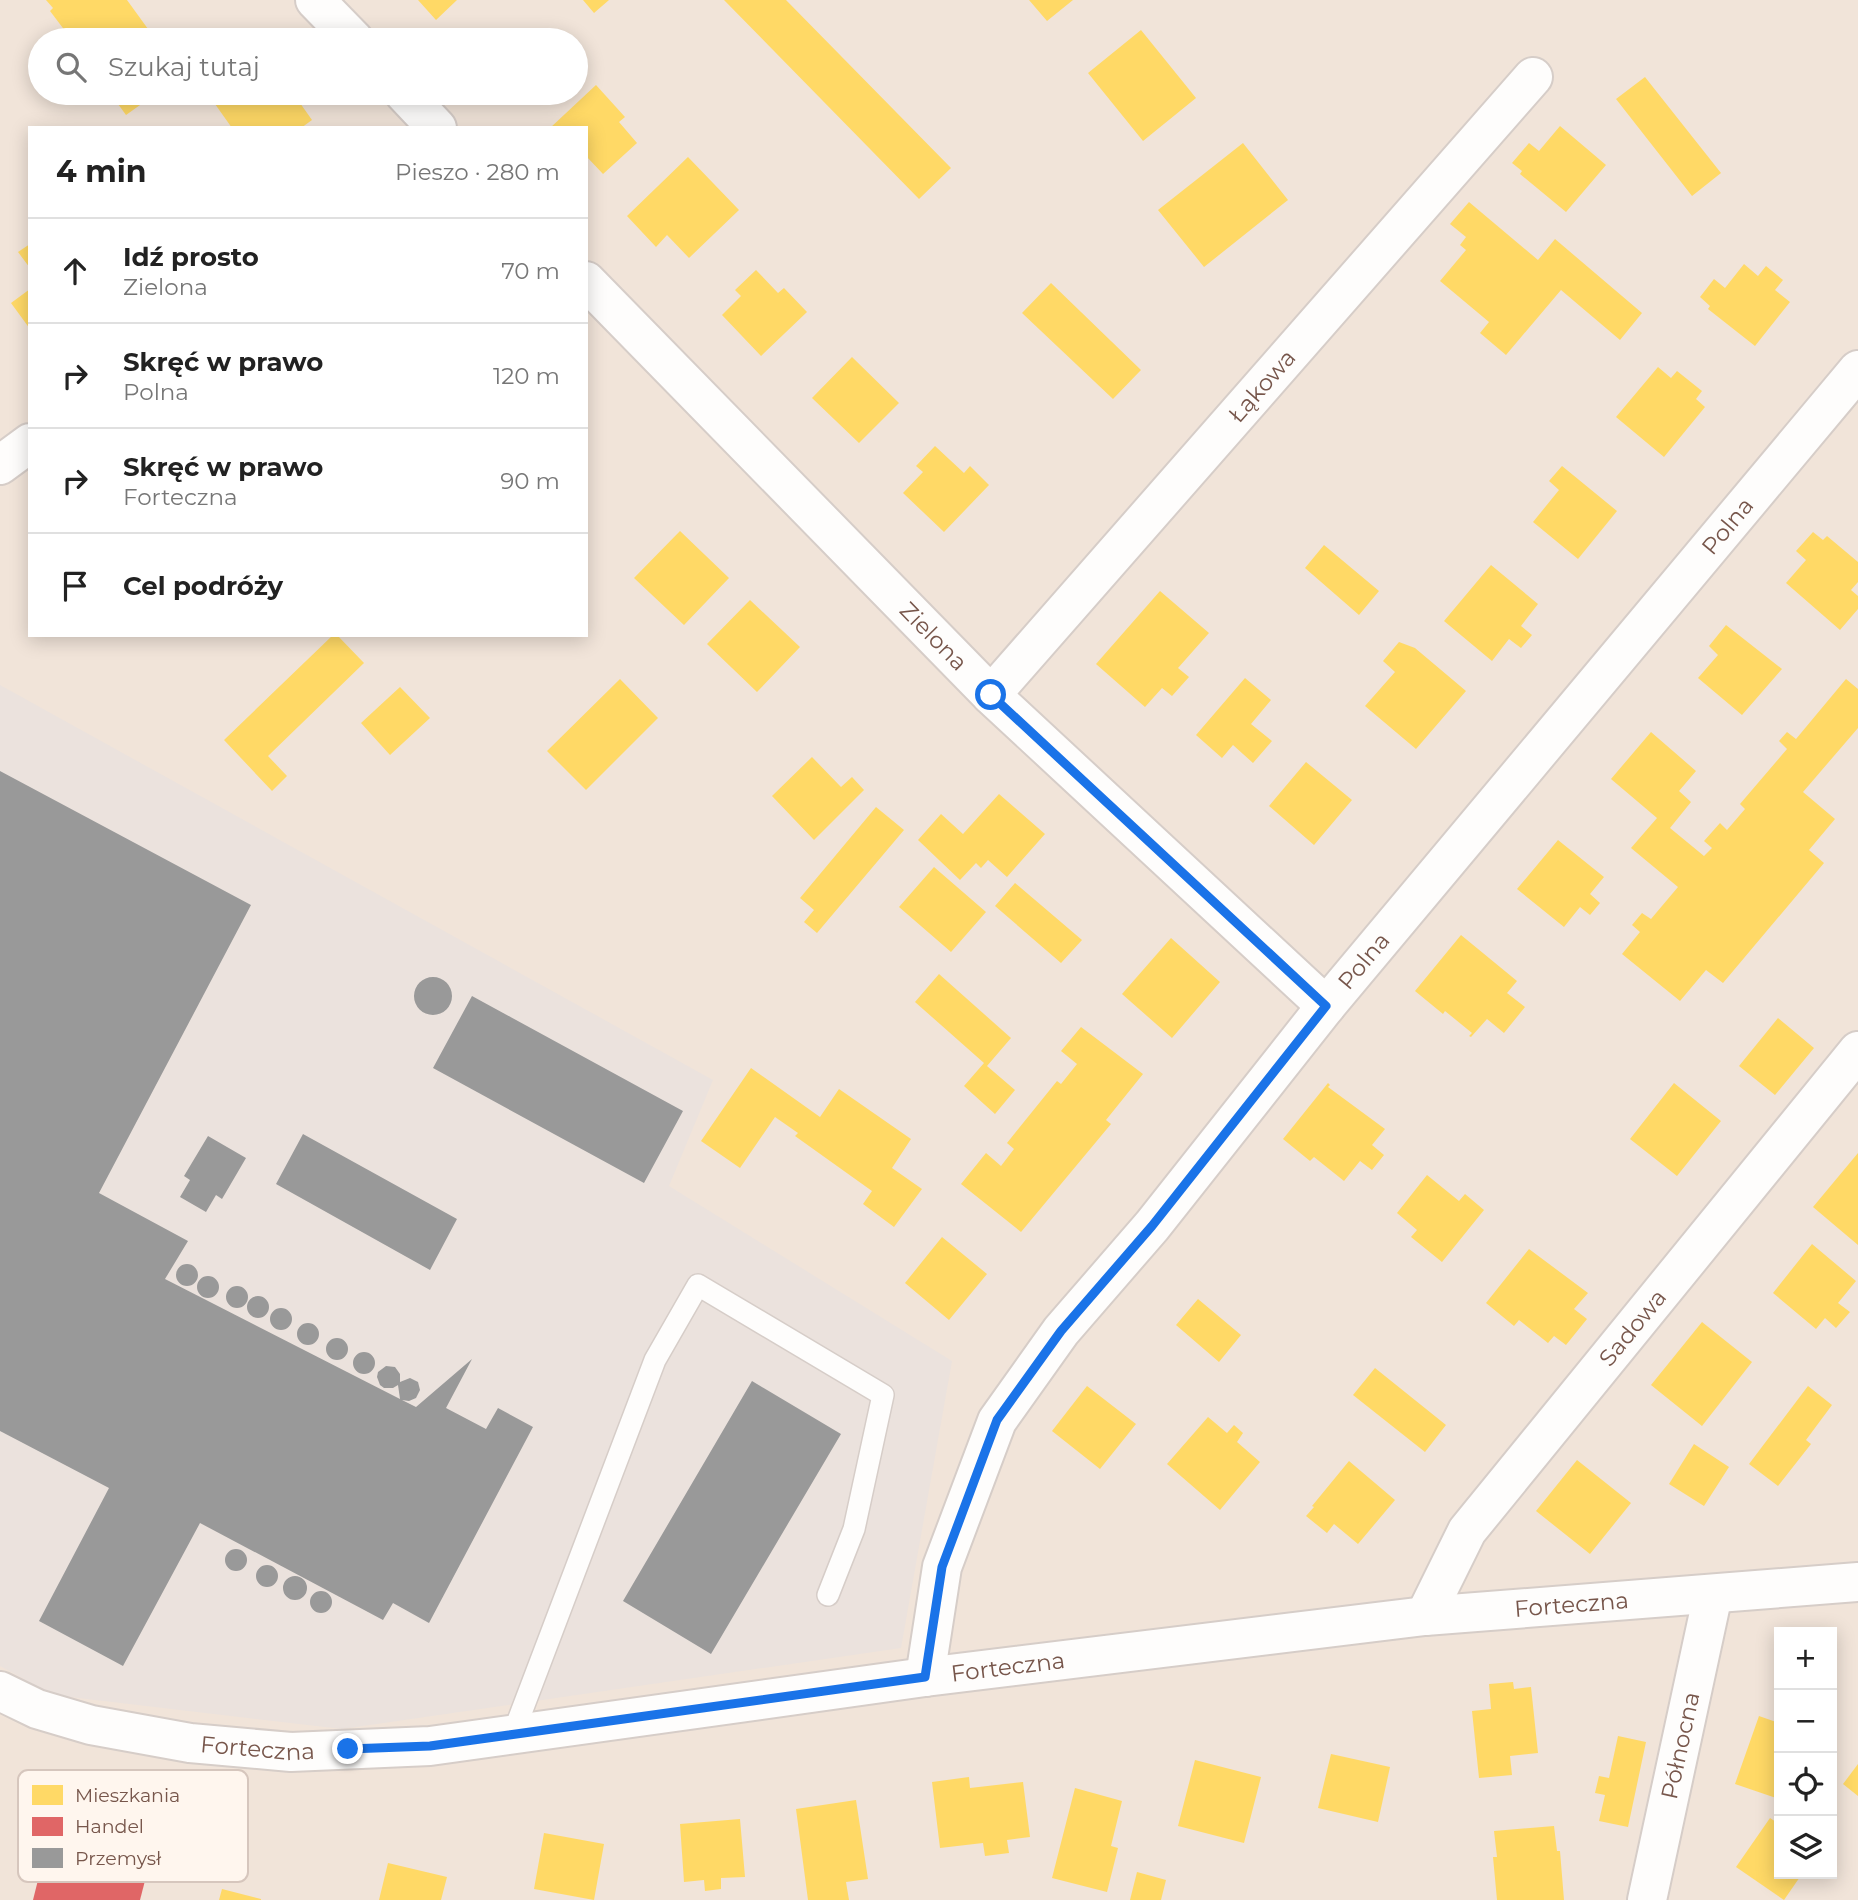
<!DOCTYPE html>
<html lang="pl">
<head>
<meta charset="utf-8">
<style>
  :root { --surface:#fff; --page:#f6f6f6; --text:#222; --muted:#767676; --line:#e0e0e0 }
  body { margin:0; font-family:Montserrat,sans-serif; background:var(--page); color:var(--text) }
  .controls { position:absolute; right:21px; bottom:21px; display:grid; overflow:hidden; border-radius:0px; box-shadow:0 4px 18px #0003 }
  .controls button { width:63px; height:63px; display:grid; place-items:center; padding:0; border:0; border-bottom:2px solid var(--line); background:var(--surface); color:var(--text); font:35px sans-serif }
  .stop { position:absolute; width:21px; height:21px; margin:-16px; border:5px solid #1a73e8; border-radius:50%; background:#fff }
  .stop.end { background:#1a73e8; border-color:#fff; box-shadow:0 2px 7px #0008 }
  .list { margin:0; padding:0; list-style:none }
  h2 { display:flex; justify-content:space-between; align-items:center; height:91px; margin:0; padding:0 28px; font-size:30px }
  h2 small { font-size:23px; font-weight:400; color:var(--muted) }
  .list li { display:grid; grid-template-columns:46px 1fr auto; gap:21px; align-items:center; box-sizing:border-box; height:105px; padding:0 28px; border-top:2px solid var(--line) }
  .list b { display:block; font-size:26px; white-space:nowrap }
  .list p { margin:0; font-size:23px; white-space:nowrap; color:var(--muted) }
  .list em { font-size:23px; font-style:normal; color:var(--muted) }
  .icon { flex:none; width:38px; height:38px; fill:none; stroke:currentColor; stroke-width:2; stroke-linecap:round; stroke-linejoin:round }
  .map { position:relative; flex:none; width:1858px; height:1900px; overflow:hidden }
  .search { position:absolute; background:var(--surface); box-shadow:0 4px 18px #0003; left:28px; top:28px; width:560px; height:77px; display:flex; align-items:center; gap:18px; box-sizing:border-box; padding:0 24px; border-radius:38px; color:var(--muted); font-size:26px }
  .panel { position:absolute; background:var(--surface); box-shadow:0 4px 18px #0003; left:28px; top:126px; width:560px; height:511px; border-radius:0px }
  .map>svg:first-child { display:block }
</style>
</head>
<body>
<div class="map">
<svg width="1858" height="1900" viewBox="0 0 1858 1900">
  <rect width="100%" height="100%" fill="#f8f2ec"/>
  <!-- residential -->
  <path fill="#f1e4d9" fill-rule="evenodd" d="M0 0H1858V1900H0ZM40 40H576V93H40ZM30 128H586V635H30ZM1779 1632H1832V1874H1779Z"/>
  <!-- industrial -->
  <path fill="#ebe2dd" d="M0 685 713 1080 669 1186 952 1361 901 1648 342 1729 53 1695 0 1666Z"/>
  <!-- homes -->
  <path fill="#ffd966" d="M46 0H127L156 40H72L50 11 53 8Z
    M418 0H457L436 20Z
    M583 0H609L594 13Z
    M724 0H786L951 168 919 199Z
    M1029 0H1073L1047 21Z
    M1141 30 1196 98 1143 141 1088 73Z
    M1645 77 1721 173 1692 196 1616 99Z
    M596 85 625 117 619 122 637 143 603 174 586 156V128H550Z
    M110 93H157L126 115Z
    M231 93H293L312 120 301 128H232L215 104Z
    M1560 126 1606 165 1566 212 1520 174 1522 171 1512 163 1529 143 1539 151Z
    M1243 143 1288 200 1204 267 1158 210Z
    M688 157 739 210 689 258 667 235 656 247 627 216Z
    M1469 202 1538 260 1555 239 1642 313 1620 340 1561 290 1506 355 1480 333 1489 322 1440 281 1466 250 1460 245 1466 237 1450 224Z
    M30 244V268L18 252Z
    M1744 264 1758 276 1766 266 1783 280 1775 290 1790 302 1755 346 1708 309 1710 306 1700 297 1714 279 1725 288Z
    M756 270 778 293 784 288 807 312 761 356 722 315 741 296 735 290Z
    M1051 283 1141 370 1113 399 1022 313Z
    M30 289V329L11 303Z
    M852 357 899 403 859 443 812 398Z
    M1658 367 1671 378 1677 371 1702 391 1696 399 1705 407 1664 457 1616 417Z
    M935 446 964 473 970 466 989 485 944 532 903 493 923 472 916 466Z
    M1562 466 1617 511 1578 559 1533 522 1559 490 1549 481Z
    M680 531 729 578 684 625 634 578Z
    M1813 532 1823 540 1827 536 1858 562V582L1851 590 1858 596V609L1840 630 1786 583 1806 560 1796 551Z
    M1324 545 1379 591 1359 615 1305 568Z
    M1491 565 1538 604 1521 626 1532 635 1521 648 1509 639 1492 661 1444 621Z
    M1160 591 1209 633 1178 668 1189 677 1172 696 1162 688 1145 707 1096 664Z
    M750 600 800 647 757 692 707 644Z
    M1726 625 1782 669 1742 715 1698 678 1718 655 1709 646Z
    M333 635H337L364 663 268 756 287 776 272 791 224 740Z
    M1399 642 1415 648 1466 691 1416 749 1365 706 1395 672 1383 661Z
    M1245 678 1271 700 1251 724 1272 741 1253 763 1233 745 1222 758 1196 735Z
    M620 679 658 718 586 790 547 751Z
    M1846 679 1858 689V728L1803 792 1835 819 1809 850 1824 863 1723 983 1706 970 1680 1001 1622 954 1640 932 1632 925 1642 913 1651 919 1678 887 1631 848 1657 818 1611 779 1651 732 1696 771 1679 791 1691 802 1670 828 1704 856 1712 848 1704 841 1720 823 1727 830 1745 809 1740 804 1787 749 1779 741 1787 732 1796 739Z
    M400 687 430 718 390 755 361 723Z
    M812 757 841 787 852 777 864 790 814 840 772 796Z
    M1306 762 1352 800 1314 845 1269 806Z
    M999 794 1045 834 1007 877 988 860 981 868 976 863 960 880 918 840 941 814 963 834Z
    M876 807 904 830 817 933 804 922 814 910 800 898Z
    M1558 840 1604 877 1590 894 1600 903 1590 915 1580 907 1564 927 1517 889Z
    M934 867 986 912 951 952 899 907Z
    M1015 883 1082 940 1061 963 995 906Z
    M1461 935 1517 981 1507 993 1525 1007 1504 1033 1487 1019 1471 1037 1469 1036 1472 1033 1445 1011 1443 1014 1415 991Z
    M1171 938 1220 982 1172 1038 1122 994Z
    M939 974 1011 1038 987 1066 1015 1090 995 1114 964 1086 984 1063 915 1002Z
    M1778 1018 1814 1048 1775 1095 1739 1066Z
    M1081 1027 1143 1074 1106 1120 1111 1124 1021 1232 961 1184 986 1153 1001 1166 1014 1149 1007 1143 1057 1081 1061 1084 1077 1064 1061 1051Z
    M751 1068 820 1117 839 1089 911 1139 892 1168 922 1189 894 1227 863 1204 872 1191 795 1136 798 1133 775 1117 740 1168 701 1141Z
    M1328 1083 1330 1085 1328 1087 1385 1129 1372 1145 1384 1155 1372 1170 1360 1161 1344 1181 1314 1157 1310 1161 1283 1139Z
    M1674 1083 1721 1121 1677 1176 1630 1139Z
    M1858 1153V1245L1813 1207Z
    M1427 1175 1459 1201 1465 1194 1484 1210 1442 1262 1411 1237 1417 1230 1397 1213Z
    M942 1237 987 1274 949 1320 905 1283Z
    M1812 1244 1856 1281 1838 1303 1850 1312 1836 1328 1825 1318 1816 1329 1773 1293Z
    M1529 1249 1588 1293 1574 1309 1587 1319 1566 1345 1554 1336 1548 1343 1519 1320 1514 1326 1486 1303Z
    M1198 1299 1241 1335 1219 1362 1176 1325Z
    M1702 1322 1752 1362 1702 1426 1651 1385Z
    M1375 1368 1446 1425 1425 1452 1353 1395Z
    M1087 1386 1136 1424 1100 1469 1052 1431Z
    M1808 1386 1832 1405 1806 1440 1811 1444 1778 1486 1749 1464Z
    M1208 1417 1227 1433 1234 1425 1243 1433 1237 1442 1260 1462 1220 1510 1167 1464Z
    M1694 1444 1729 1467 1704 1506 1669 1484Z
    M1577 1460 1631 1503 1590 1554 1536 1511Z
    M1349 1461 1395 1500 1358 1544 1334 1524 1327 1533 1306 1516 1314 1507 1312 1506Z
    M1513 1682 1514 1689 1531 1687 1538 1753 1510 1756 1512 1775 1479 1778 1472 1711 1491 1709 1489 1684Z
    M1759 1716 1779 1723V1799L1735 1784Z
    M1618 1736 1646 1742 1628 1827 1599 1821 1605 1795 1595 1793 1599 1776 1609 1778Z
    M1331 1754 1390 1767 1378 1822 1318 1808Z
    M1195 1760 1261 1777 1244 1843 1178 1826Z
    M1858 1764V1796L1843 1784Z
    M969 1777 970 1788 1023 1782 1030 1837 1007 1840 1009 1853 985 1856 983 1843 940 1848 932 1782Z
    M1075 1788 1122 1801 1111 1846 1118 1848 1107 1892 1052 1878Z
    M856 1800 868 1879 846 1882 849 1900H808L796 1809Z
    M1770 1818 1779 1824V1874H1802L1784 1900 1736 1867Z
    M740 1819 745 1877 721 1878V1889L705 1891 704 1880 684 1882 680 1824Z
    M1554 1826 1557 1851H1560L1564 1900H1497L1493 1857H1497L1494 1831Z
    M544 1833 604 1844 594 1900 534 1889Z
    M388 1863 447 1877 441 1900H379Z
    M1137 1872 1166 1880 1161 1900H1130Z
    M222 1889 261 1899V1900H219Z"/>
  <!-- shops -->
  <path fill="#e06666" d="M55 1812 156 1838 140 1900H33Z"/>
  <!-- industry -->
  <path fill="#999" d="M0 771 251 905 99 1193 188 1241 165 1279 400 1399 398 1385 393 1388H384L380 1385 377 1377 378 1372 386 1366 395 1367 400 1374V1382L410 1378 418 1382 420 1390 416 1398 409 1401 402 1400 416 1407 472 1359 446 1408 486 1429 498 1408 533 1427 429 1623 393 1603 383 1620 200 1523 123 1666 39 1621 109 1488 0 1431Z
    M414 996a19 19 0 1 1 38 0a19 19 0 1 1-38 0Z
    M472 996 683 1111 644 1183 433 1068Z
    M303 1134 457 1219 430 1270 276 1184Z
    M208 1136 246 1158 222 1199 216 1195 206 1212 180 1197 190 1180 184 1176Z
    M176 1275a11 11 0 1 1 22 0a11 11 0 1 1-22 0Z
    M197 1287a11 11 0 1 1 22 0a11 11 0 1 1-22 0Z
    M226 1297a11 11 0 1 1 22 0a11 11 0 1 1-22 0Z
    M247 1307a11 11 0 1 1 22 0a11 11 0 1 1-22 0Z
    M270 1319a11 11 0 1 1 22 0a11 11 0 1 1-22 0Z
    M297 1334a11 11 0 1 1 22 0a11 11 0 1 1-22 0Z
    M326 1349a11 11 0 1 1 22 0a11 11 0 1 1-22 0Z
    M353 1363a11 11 0 1 1 22 0a11 11 0 1 1-22 0Z
    M752 1381 841 1434 711 1654 623 1601Z
    M225 1560a11 11 0 1 1 22 0a11 11 0 1 1-22 0Z
    M256 1576a11 11 0 1 1 22 0a11 11 0 1 1-22 0Z
    M283 1588a12 12 0 1 1 24 0a12 12 0 1 1-24 0Z
    M310 1602a11 11 0 1 1 22 0a11 11 0 1 1-22 0Z"/>
  <g fill="none" stroke-linecap="round" stroke-linejoin="round">
    <defs>
      <path id="lane" d="M513 1734 655 1360 698 1285 883 1395 854 1529 828 1595"/>
      <g id="street">
        <path d="M315 0 354 40"/>
        <path d="M404 93 437 128"/>
        <path id="s1" d="M586 281 991 695 1326 1006"/>
        <path d="M0 465 30 443"/>
        <path id="s2" d="M991 695 1533 77"/>
        <path id="s3" d="M1425 1616 1467 1531 1858 1051"/>
        <path id="s4" d="M925 1677 942 1567 997 1421 1061 1331 1152 1226 1326 1006 1858 370"/>
        <path id="s5" d="M0 1691 37 1709 91 1725 190 1743 291 1752 430 1746 925 1677 1425 1616 1858 1582"/>
        <path id="s6" d="M1647 1900 1713 1594"/>
      </g>
    </defs>
    <!-- lane casing -->
    <use href="#lane" stroke="#d6cdc8" stroke-width="24"/>
    <!-- street casing -->
    <use href="#street" stroke="#d6cdc8" stroke-width="42"/>
    <!-- lane -->
    <use href="#lane" stroke="#fefdfc" stroke-width="21"/>
    <!-- street -->
    <use href="#street" stroke="#fefdfc" stroke-width="38"/>
  </g>
  <g fill="none" stroke-linecap="round" stroke-linejoin="round">
    <!-- route -->
    <path stroke="#1a73e8" stroke-width="9" d="M348 1749 430 1746 925 1677 942 1567 997 1420 1061 1331 1152 1226 1326 1006 991 695"/>
  </g>
  <g text-anchor="middle" dominant-baseline="central" stroke-width="7" stroke-linejoin="round" paint-order="stroke">
    <!-- street labels -->
    <g font-size="23" fill="#77564b" stroke="#fff6ee">
      <text stroke="none"><textPath href="#s2" startOffset="411">Łąkowa</textPath></text>
      <text stroke="none"><textPath href="#s4" startOffset="1423">Polna</textPath></text>
      <text stroke="none"><textPath href="#s1" startOffset="497">Zielona</textPath></text>
      <text stroke="none"><textPath href="#s4" startOffset="856">Polna</textPath></text>
      <text stroke="none"><textPath href="#s3" startOffset="357">Sadowa</textPath></text>
      <text stroke="none"><textPath href="#s5" startOffset="1589">Forteczna</textPath></text>
      <text stroke="none"><textPath href="#s5" startOffset="1022">Forteczna</textPath></text>
      <text stroke="none"><textPath href="#s5" startOffset="266">Forteczna</textPath></text>
      <text stroke="none"><textPath href="#s6" startOffset="158">Północna</textPath></text>
    </g>
  </g>
  <!-- legend -->
  <rect x="18" y="1770" width="230" height="112" rx="10" fill="#fff6ee" stroke="#d6c6bd" stroke-width="2"/>
  <rect x="32" y="1785" width="31" height="20" fill="#ffd966"/>
  <rect x="32" y="1817" width="31" height="19" fill="#e06666"/>
  <rect x="32" y="1848" width="31" height="20" fill="#999"/>
  <g font-size="19" fill="#77564b">
    <text x="75" y="1802">Mieszkania</text>
    <text x="75" y="1833">Handel</text>
    <text x="75" y="1865">Przemysł</text>
  </g>
</svg>
<div class="controls">
<button>+</button>
<button>−</button>
<button><svg class="icon" aria-label="locate" viewBox="0 0 24 24"><circle cx="12" cy="12" r="6"/><path d="M12 2v4M12 18v4M2 12h4M18 12h4"/></svg></button>
<button><svg class="icon" aria-label="layers" viewBox="0 0 24 24"><path d="M12 4l9 5-9 5-9-5zM3 14l9 5 9-5"/></svg></button>
</div>
<div class="stop" style="left:991px;top:695px"></div>
<div class="stop end" style="left:348px;top:1749px"></div>
<div class="search"><svg class="icon" aria-label="search" viewBox="0 0 24 24"><circle cx="10" cy="10" r="6"/><path d="M15 15l6 6"/></svg>Szukaj tutaj</div>
<section class="panel">
<h2>4 min<small>Pieszo · 280 m</small></h2>
<ul class="list">
<li><svg class="icon" aria-label="ahead" viewBox="0 0 24 24"><path d="M12 20V5M6 11l6-6 6 6"/></svg><div><b>Idź prosto</b><p>Zielona</p></div><em>70 m</em></li>
<li><svg class="icon" aria-label="right" viewBox="0 0 24 24"><path d="M7 20v-9h11M14 6l5 5-5 5"/></svg><div><b>Skręć w prawo</b><p>Polna</p></div><em>120 m</em></li>
<li><svg class="icon" aria-label="right" viewBox="0 0 24 24"><path d="M7 20v-9h11M14 6l5 5-5 5"/></svg><div><b>Skręć w prawo</b><p>Forteczna</p></div><em>90 m</em></li>
<li><svg class="icon" aria-label="arrive" viewBox="0 0 24 24"><path d="M6 21V4h12l-3 4 3 4H6"/></svg><div><b>Cel podróży</b></div></li>
</ul>
</section>
</div>
</body>
</html>
